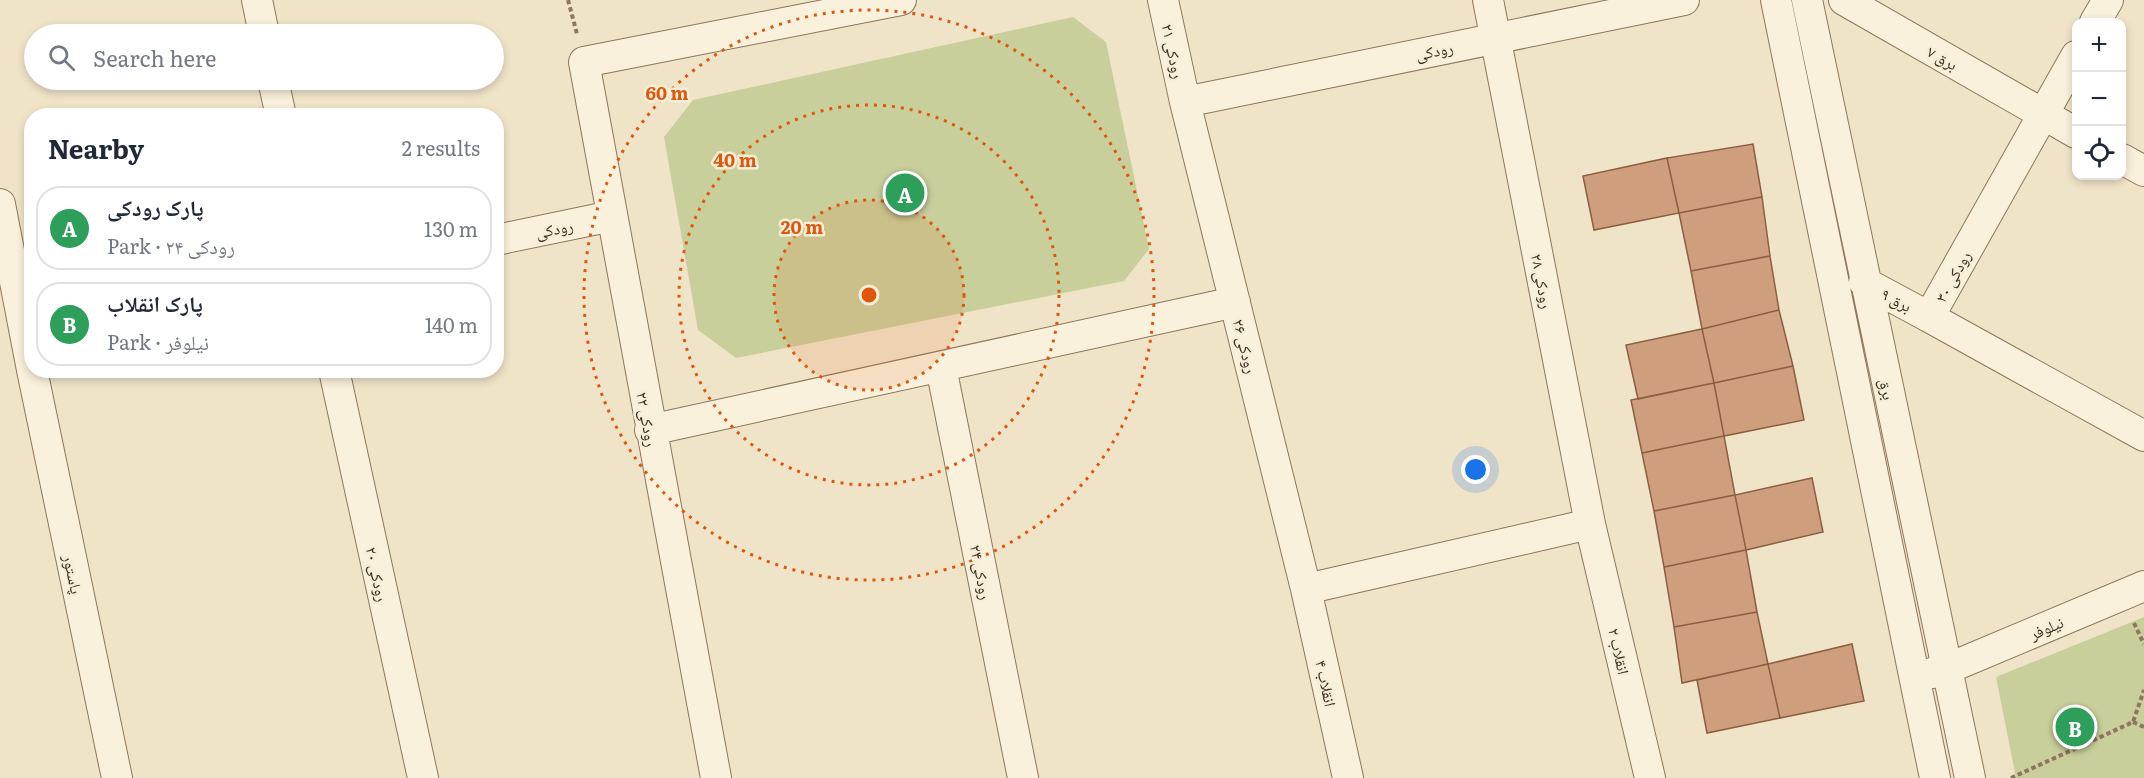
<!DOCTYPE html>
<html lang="en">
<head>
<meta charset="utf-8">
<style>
  :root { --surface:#fff; --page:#f2f2f3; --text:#1f2937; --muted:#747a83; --line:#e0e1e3; --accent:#9e2a2b }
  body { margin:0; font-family:Literata,"Noto Naskh Arabic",serif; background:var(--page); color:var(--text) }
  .controls { position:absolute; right:18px; top:18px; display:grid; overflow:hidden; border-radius:12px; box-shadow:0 3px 9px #0003 }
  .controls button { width:54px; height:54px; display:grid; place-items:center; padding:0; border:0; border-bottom:2px solid var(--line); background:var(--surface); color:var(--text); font:30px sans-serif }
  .you { position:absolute; left:1476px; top:470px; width:21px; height:21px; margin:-15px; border:4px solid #fff; border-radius:50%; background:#1a73e8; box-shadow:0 0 0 9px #1a73e833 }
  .badge { display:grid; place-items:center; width:39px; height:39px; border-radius:50%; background:var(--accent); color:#fff; font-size:20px; font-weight:700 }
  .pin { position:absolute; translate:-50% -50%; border:3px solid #fff; box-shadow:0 2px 6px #0006 }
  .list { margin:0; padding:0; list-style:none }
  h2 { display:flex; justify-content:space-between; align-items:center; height:78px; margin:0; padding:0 24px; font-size:26px }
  h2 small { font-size:20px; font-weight:400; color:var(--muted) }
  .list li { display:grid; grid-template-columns:39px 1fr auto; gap:18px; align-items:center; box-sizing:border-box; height:84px; margin:0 12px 12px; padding:0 12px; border:2px solid var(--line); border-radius:24px }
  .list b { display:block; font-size:22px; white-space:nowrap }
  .list p { margin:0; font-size:20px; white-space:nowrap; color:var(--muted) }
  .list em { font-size:20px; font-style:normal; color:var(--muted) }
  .icon { flex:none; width:33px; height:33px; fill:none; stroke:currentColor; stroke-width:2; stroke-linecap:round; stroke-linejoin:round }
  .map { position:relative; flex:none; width:2144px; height:778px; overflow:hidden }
  .search { position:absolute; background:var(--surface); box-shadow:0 3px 9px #0003; left:24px; top:24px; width:480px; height:66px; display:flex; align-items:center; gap:15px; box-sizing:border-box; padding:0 21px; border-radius:33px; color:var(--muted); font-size:22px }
  .panel { position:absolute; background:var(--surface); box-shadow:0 3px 9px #0003; left:24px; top:108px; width:480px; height:270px; border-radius:24px }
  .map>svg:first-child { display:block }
</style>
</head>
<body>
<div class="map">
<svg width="2144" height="778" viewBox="0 0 2144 778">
  <rect width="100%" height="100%" fill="#f0e4c8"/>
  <!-- green -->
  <path fill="#c9cf9b" d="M1073 17 1106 42 1149 249 1124 281 736 358 698 330 664 137 693 100Z
    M2144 617V778H2016L1996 677Z"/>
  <!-- building -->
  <path fill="#cf9f7d" stroke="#8d5f41" stroke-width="1.5" d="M1753 144 1762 197 1679 213 1667 158Z
    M1667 158 1679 213 1594 230 1583 176Z
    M1762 197 1770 256 1691 271 1679 213Z
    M1770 256 1779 310 1702 329 1691 271Z
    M1779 310 1793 366 1714 383 1702 329Z
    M1702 329 1714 383 1638 399 1626 345Z
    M1793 366 1804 420 1724 436 1714 383Z
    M1714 383 1724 436 1642 453 1631 400Z
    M1724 436 1735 495 1654 511 1642 453Z
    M1812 478 1823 532 1746 550 1735 495Z
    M1735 495 1746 550 1664 567 1654 511Z
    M1746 550 1757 612 1674 627 1664 567Z
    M1757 612 1768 664 1682 683 1674 627Z
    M1852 644 1864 701 1780 718 1768 664Z
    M1768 664 1780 718 1707 733 1697 680Z"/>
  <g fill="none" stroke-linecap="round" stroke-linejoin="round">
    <defs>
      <path id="minor" d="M257 0 264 34
        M1163 0 1185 102 1306 589 1348 778
        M1488 0 1590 524 1650 778
        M1776 0 1935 778
        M1807 0 1970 778
        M1844 0 2076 133
        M2095 22 2108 0
        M2076 56 1929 317 2144 436
        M273 80 281 116
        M1185 102 1684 0
        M2122 159 2144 171
        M0 204 32 370
        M496 240 612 216
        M1864 282 1929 317
        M941 367 1023 778
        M32 370 117 778
        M334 370 423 778
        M650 430 1235 302
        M1306 589 1590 524
        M1932 673 1949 668 2144 586
        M716 778 584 62 901 0"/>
    </defs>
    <!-- minor casing -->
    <use href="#minor" stroke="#8d765c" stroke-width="32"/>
    <!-- path -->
    <path stroke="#8d765c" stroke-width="4" stroke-dasharray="4.5 3" stroke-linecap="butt" d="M568 0 577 34
      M2134 623 2144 644
      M2133 722 2144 727
      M2011 778 2133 722 2144 690"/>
    <!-- minor -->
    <use href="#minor" stroke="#faf1dc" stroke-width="30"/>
  </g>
  <!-- distance rings -->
  <circle cx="869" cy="295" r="95" fill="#df570d" fill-opacity=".12"/>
  <g fill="none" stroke="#df570d" stroke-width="3" stroke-dasharray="3 6">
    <circle cx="869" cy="295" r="95"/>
    <circle cx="869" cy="295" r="190"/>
    <circle cx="869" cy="295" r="285"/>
  </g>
  <g text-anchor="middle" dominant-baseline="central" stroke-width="5" stroke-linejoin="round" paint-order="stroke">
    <!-- street labels -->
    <g font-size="16" fill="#3d2e20" stroke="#f7eed8">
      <text transform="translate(1434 50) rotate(-12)">رودکی</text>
      <text transform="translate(1174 51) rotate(78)">رودکی ۲۱</text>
      <text transform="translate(1943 57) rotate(30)">برق ۷</text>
      <text transform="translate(554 228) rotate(-12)">رودکی</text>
      <text transform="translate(1952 276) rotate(-61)">رودکی ۳۰</text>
      <text transform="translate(1543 281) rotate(79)">رودکی ۲۸</text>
      <text transform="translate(1897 299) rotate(28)">برق ۹</text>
      <text transform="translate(1246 346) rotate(76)">رودکی ۲۶</text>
      <text transform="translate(1888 389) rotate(78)">برق</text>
      <text transform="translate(648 419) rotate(80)">رودکی ۲۲</text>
      <text transform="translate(982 572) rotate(79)">رودکی ۲۴</text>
      <text transform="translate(74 574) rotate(78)">پاستور</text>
      <text transform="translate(378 574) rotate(78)">رودکی ۲۰</text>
      <text transform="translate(2046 627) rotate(-23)">نیلوفر</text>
      <text transform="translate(1620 651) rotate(77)">انقلاب ۲</text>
      <text transform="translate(1327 683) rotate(78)">انقلاب ۴</text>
    </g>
  </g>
  <circle cx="869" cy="295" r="9" fill="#df570d" stroke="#f7eed8" stroke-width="3"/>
  <g font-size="18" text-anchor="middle" font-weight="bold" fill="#df570d" stroke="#f7eed8" stroke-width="5" stroke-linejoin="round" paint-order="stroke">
    <text x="667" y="100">60 m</text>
    <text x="735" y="167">40 m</text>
    <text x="802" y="234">20 m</text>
  </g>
</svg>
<div class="controls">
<button>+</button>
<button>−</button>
<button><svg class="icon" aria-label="locate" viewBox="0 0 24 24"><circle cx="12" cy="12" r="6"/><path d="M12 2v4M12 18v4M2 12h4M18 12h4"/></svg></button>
</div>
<div class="you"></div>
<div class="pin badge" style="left:905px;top:193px;background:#2e9e5b">A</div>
<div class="pin badge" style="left:2075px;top:727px;background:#2e9e5b">B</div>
<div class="search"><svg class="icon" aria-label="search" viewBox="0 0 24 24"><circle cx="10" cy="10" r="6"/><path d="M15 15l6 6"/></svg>Search here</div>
<section class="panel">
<h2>Nearby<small>2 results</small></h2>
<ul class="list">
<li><span class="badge" style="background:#2e9e5b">A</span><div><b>پارک رودکی</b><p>Park · رودکی ۲۴</p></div><em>130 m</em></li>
<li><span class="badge" style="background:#2e9e5b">B</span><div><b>پارک انقلاب</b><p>Park · نیلوفر</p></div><em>140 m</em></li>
</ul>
</section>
</div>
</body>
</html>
